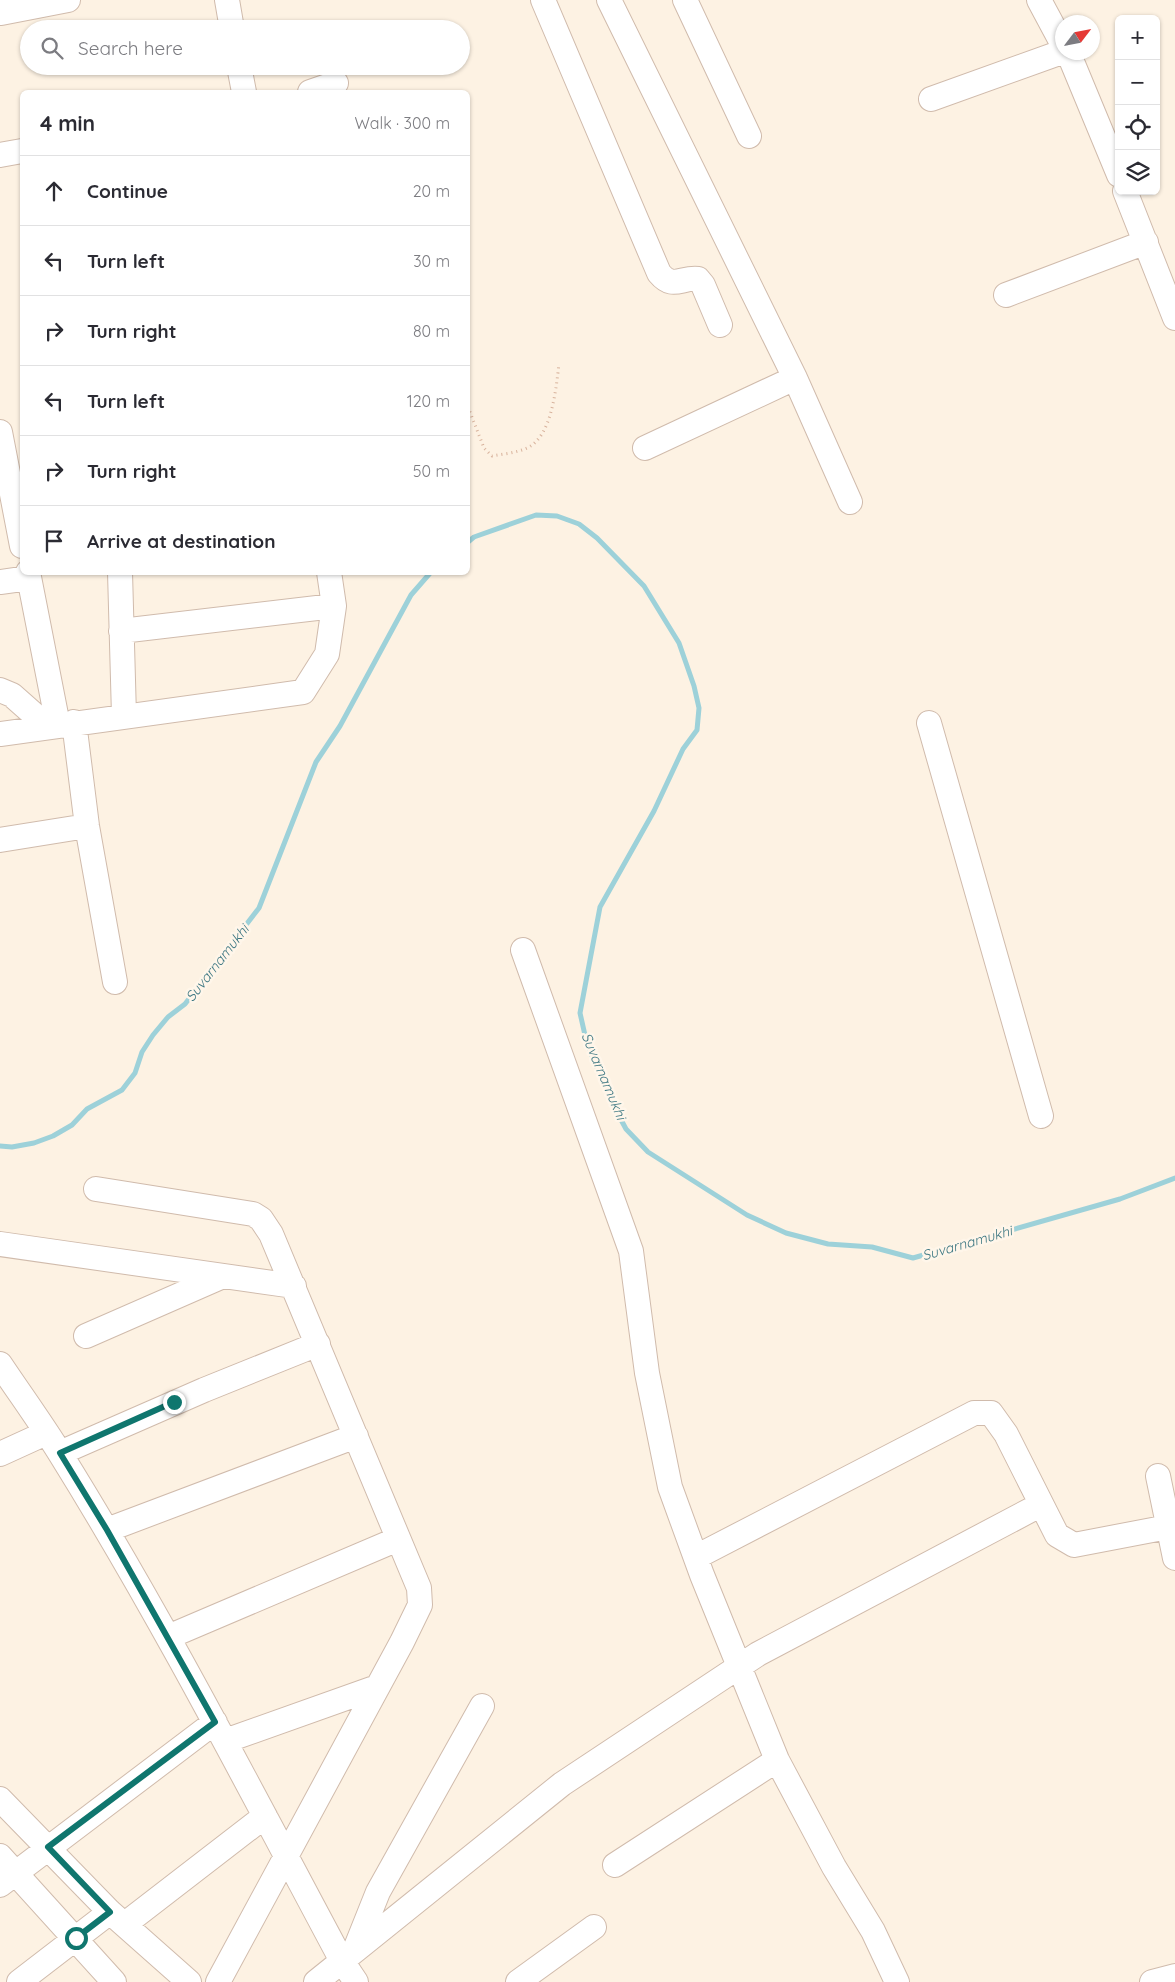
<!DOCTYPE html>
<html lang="en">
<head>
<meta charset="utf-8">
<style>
  :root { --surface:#fff; --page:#f7f7f7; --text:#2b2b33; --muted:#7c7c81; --line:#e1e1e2 }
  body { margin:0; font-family:Quicksand,sans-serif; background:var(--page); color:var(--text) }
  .controls { position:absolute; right:15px; top:15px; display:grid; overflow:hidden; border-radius:8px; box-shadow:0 1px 4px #0004 }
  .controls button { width:45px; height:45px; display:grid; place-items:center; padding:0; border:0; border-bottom:1px solid var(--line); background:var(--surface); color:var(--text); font:25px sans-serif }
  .compass { position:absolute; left:1055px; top:15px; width:45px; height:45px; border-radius:50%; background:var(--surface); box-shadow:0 1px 4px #0004; rotate:58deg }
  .stop { position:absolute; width:15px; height:15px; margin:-11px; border:4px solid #0f766e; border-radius:50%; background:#fff }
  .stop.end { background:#0f766e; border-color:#fff; box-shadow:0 1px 5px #0008 }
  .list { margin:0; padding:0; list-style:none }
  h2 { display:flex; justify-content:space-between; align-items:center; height:65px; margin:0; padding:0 20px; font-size:21px }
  h2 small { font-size:16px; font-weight:400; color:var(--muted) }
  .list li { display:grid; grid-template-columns:32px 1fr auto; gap:15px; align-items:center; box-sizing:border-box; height:70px; padding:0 20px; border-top:1px solid var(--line) }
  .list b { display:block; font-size:19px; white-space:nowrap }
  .list em { font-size:16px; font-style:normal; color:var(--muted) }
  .icon { flex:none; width:28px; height:28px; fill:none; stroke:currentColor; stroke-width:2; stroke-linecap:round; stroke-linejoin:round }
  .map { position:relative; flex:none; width:1175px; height:1982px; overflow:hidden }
  .search { position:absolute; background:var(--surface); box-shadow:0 1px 4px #0004; left:20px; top:20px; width:450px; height:55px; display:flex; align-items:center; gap:12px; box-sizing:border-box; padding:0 18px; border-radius:28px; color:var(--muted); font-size:19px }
  .panel { position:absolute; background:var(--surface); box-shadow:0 1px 4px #0004; left:20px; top:90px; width:450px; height:485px; border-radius:8px }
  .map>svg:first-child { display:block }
</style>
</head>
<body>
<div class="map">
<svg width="1175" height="1982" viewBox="0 0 1175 1982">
  <rect width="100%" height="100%" fill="#fdf2e3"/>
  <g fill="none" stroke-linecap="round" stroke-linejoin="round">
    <!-- stream -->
    <path stroke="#9dd1d9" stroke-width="5" d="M468 542 474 537 536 515 557 516 579 524 597 538 644 586 679 643 694 686 699 708 697 730 683 749 654 811 600 907 580 1013 587 1044 612 1103 626 1129 648 1152 747 1215 786 1233 828 1244 872 1247 913 1258 1120 1199 1175 1178
      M0 1146 12 1147 34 1143 53 1136 72 1125 87 1109 122 1090 135 1073 142 1052 153 1035 168 1017 185 1004 259 908 316 762 340 726 411 595 431 572"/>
    <defs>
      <path id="minor" d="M227 0 232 29
        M543 0 659 273C673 290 681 277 698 279L703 285 720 325
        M609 0 795 378 850 502
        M685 0 749 136
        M1039 0 1062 43
        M0 7 1 13 68 0
        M1068 52 1119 175
        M239 66 244 92
        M310 92 336 83
        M931 99 1062 52
        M0 155 22 151
        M1125 191 1175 318
        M1006 295 1146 242
        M0 432 22 546
        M645 448 795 378
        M28 572 58 725
        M120 572 124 716
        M0 582 29 578
        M121 631 334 606
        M0 690 12 695 47 726
        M74 722 87 826 115 982
        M929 723 1041 1116
        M0 734 303 692 327 654 334 606 329 572
        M0 840 87 826
        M523 950 631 1251 647 1373 670 1487 702 1575 777 1760 834 1867 873 1931 897 1982
        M96 1189 253 1214 261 1219 271 1234 419 1588 420 1605 402 1642 218 1982
        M0 1244 294 1286
        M86 1336 223 1276
        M0 1364C20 1394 42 1424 61 1455 163 1619 251 1791 342 1961L356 1982
        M60 1453 204 1390 318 1344
        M0 1454 46 1433
        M1158 1476 1175 1558
        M107 1530 356 1436
        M696 1557 974 1413H991L1006 1434 1057 1535 1074 1545 1168 1527
        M168 1637 398 1539
        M225 1741 377 1687
        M0 1799 110 1912 189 1982
        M0 1856 114 1982
        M615 1865 777 1760
        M0 1885 215 1722
        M125 1924 265 1816
        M356 1947 378 1892 482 1706
        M19 1982 110 1912
        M316 1982 562 1784 758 1654 1040 1505
        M518 1982 594 1927
        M1152 1982 1175 1976"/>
    </defs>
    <!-- minor casing -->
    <use href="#minor" stroke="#d0bbac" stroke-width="26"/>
    <!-- path -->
    <path stroke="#d8b39d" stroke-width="3" stroke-dasharray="1 4" stroke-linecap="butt" d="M468 407 484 448 492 456C503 454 516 453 527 448 552 437 556 388 559 364"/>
    <!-- minor -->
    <use href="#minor" stroke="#fff" stroke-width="24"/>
  </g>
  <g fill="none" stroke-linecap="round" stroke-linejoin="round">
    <!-- route -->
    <path stroke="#0f766e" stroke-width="6" d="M76 1938 110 1912 48 1847 215 1722 107 1530 60 1453 174 1402"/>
  </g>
  <g text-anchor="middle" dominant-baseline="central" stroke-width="5" stroke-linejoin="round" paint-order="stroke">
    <!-- water labels -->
    <g font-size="14" font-style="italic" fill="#3f7883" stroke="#fff6ea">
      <text transform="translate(217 963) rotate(-52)">Suvarnamukhi</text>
      <text transform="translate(604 1076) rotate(67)">Suvarnamukhi</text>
      <text transform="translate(967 1243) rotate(-16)">Suvarnamukhi</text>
    </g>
  </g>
</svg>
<div class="controls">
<button>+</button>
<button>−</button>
<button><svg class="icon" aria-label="locate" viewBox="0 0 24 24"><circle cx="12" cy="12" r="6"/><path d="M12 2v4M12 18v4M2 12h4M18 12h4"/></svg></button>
<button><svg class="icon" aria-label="layers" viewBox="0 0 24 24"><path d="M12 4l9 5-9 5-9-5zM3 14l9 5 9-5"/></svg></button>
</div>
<svg class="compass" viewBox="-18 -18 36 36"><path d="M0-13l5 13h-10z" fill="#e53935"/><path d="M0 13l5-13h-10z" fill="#7c7c81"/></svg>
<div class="stop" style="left:76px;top:1938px"></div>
<div class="stop end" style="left:174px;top:1402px"></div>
<div class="search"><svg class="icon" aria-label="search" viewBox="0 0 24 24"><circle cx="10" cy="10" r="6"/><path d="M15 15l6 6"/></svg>Search here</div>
<section class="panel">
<h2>4 min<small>Walk · 300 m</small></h2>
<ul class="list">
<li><svg class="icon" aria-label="ahead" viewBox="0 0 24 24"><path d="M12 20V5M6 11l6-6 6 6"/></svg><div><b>Continue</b></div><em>20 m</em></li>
<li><svg class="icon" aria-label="left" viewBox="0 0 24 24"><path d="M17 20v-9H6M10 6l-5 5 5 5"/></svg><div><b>Turn left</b></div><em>30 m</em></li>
<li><svg class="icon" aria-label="right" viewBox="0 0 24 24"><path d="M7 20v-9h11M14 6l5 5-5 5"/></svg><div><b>Turn right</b></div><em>80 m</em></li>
<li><svg class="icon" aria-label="left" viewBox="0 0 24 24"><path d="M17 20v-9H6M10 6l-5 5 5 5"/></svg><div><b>Turn left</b></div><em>120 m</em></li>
<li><svg class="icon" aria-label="right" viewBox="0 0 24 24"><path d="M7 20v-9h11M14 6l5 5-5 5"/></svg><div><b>Turn right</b></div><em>50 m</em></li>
<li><svg class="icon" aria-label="arrive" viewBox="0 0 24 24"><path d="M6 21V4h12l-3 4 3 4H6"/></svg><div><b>Arrive at destination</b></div></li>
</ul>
</section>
</div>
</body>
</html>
